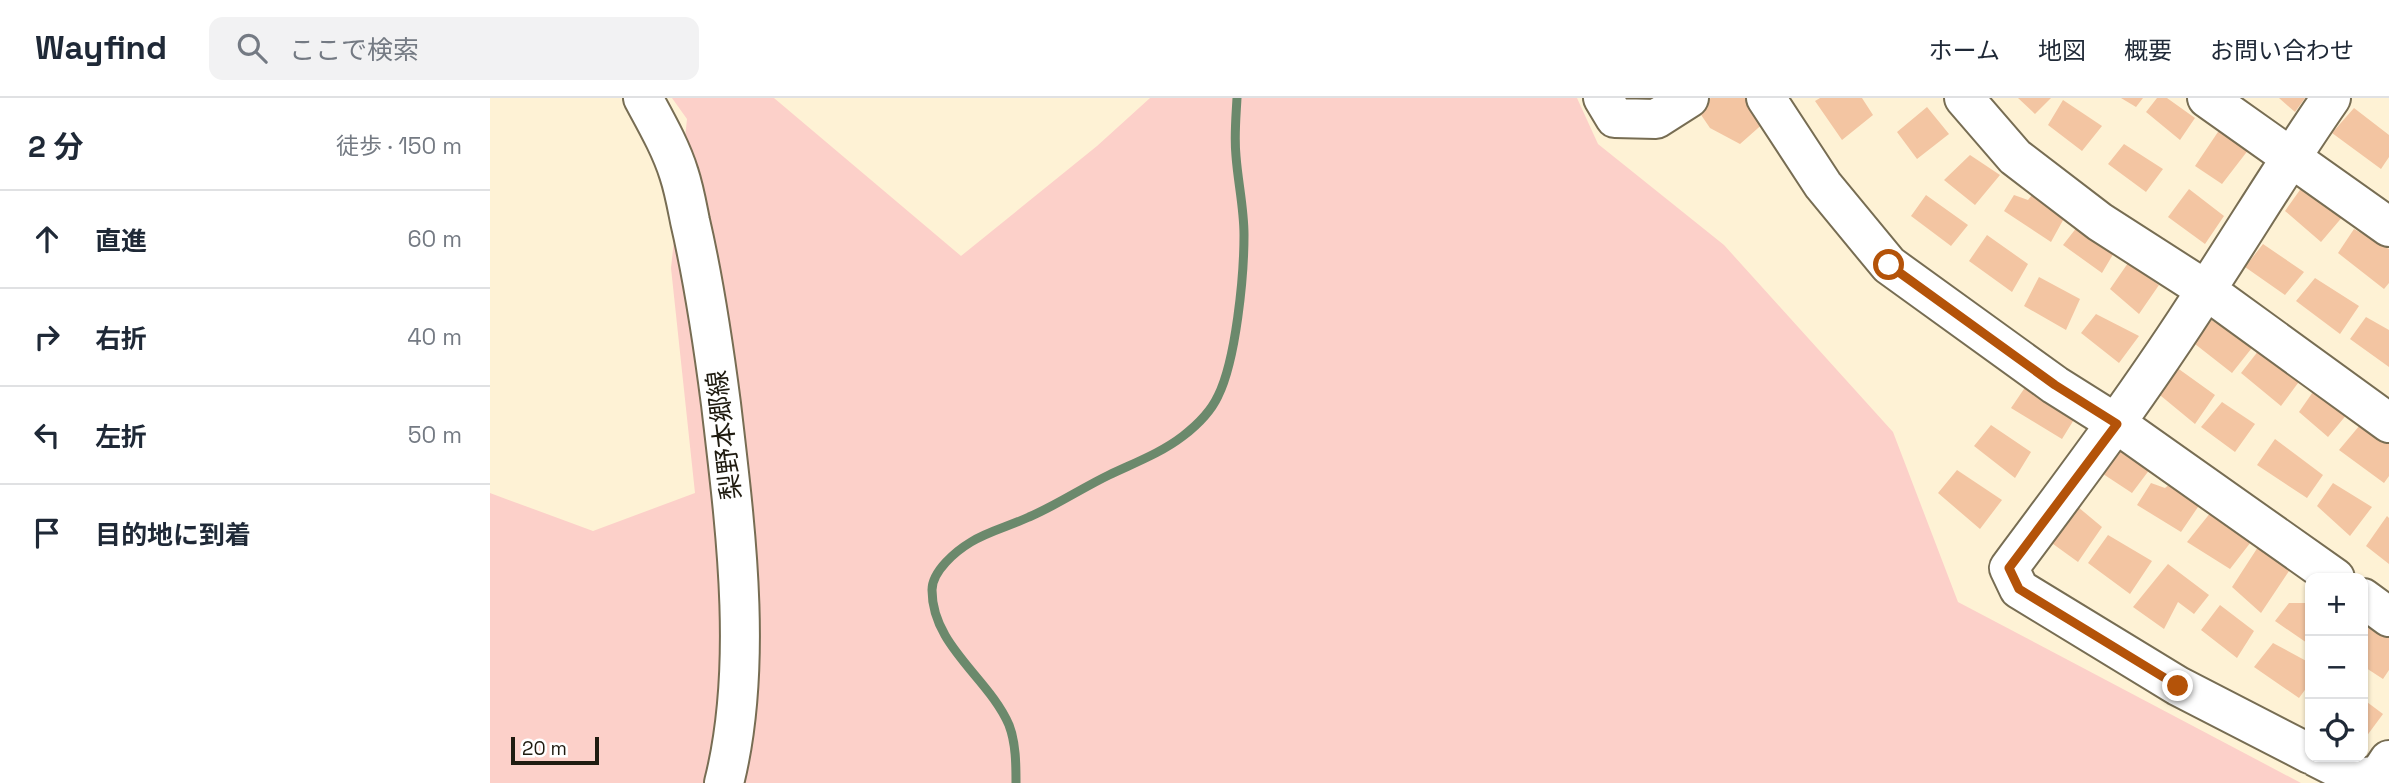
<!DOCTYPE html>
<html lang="ja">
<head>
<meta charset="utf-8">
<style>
  :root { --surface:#fff; --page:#f2f2f3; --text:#1f2937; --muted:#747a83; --line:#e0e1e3 }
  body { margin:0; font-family:"Space Grotesk","Noto Sans JP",sans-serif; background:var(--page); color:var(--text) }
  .controls { position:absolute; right:21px; bottom:21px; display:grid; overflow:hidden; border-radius:14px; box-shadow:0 2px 5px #0004 }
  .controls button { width:63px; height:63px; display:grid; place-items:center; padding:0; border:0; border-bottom:2px solid var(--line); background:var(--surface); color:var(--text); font:35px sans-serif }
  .scale { position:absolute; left:21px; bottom:18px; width:88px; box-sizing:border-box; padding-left:7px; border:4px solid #1f1b10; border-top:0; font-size:19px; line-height:24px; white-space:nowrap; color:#1f1b10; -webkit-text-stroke:5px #fff; paint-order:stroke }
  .stop { position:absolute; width:21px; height:21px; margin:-16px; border:5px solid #b45309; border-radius:50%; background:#fff }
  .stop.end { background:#b45309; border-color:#fff; box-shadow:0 2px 7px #0008 }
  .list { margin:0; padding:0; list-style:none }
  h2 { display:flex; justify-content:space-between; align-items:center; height:91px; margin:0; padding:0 28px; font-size:30px }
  h2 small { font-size:23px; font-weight:400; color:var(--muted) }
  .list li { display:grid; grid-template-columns:46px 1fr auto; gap:21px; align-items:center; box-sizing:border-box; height:98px; padding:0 28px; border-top:2px solid var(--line) }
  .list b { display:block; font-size:26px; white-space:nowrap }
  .list em { font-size:23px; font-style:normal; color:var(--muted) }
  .icon { flex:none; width:38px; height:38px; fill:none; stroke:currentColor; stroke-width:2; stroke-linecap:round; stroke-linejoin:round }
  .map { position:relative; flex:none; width:1899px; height:685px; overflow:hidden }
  header { display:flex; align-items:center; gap:42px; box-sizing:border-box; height:98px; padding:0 35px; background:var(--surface); border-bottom:2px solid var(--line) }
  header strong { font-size:33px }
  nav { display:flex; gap:38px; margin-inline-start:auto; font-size:24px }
  .search { width:490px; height:63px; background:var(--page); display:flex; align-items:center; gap:18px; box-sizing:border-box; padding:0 24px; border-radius:14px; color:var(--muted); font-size:26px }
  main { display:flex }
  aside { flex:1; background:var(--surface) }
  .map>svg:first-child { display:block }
</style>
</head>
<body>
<header>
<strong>Wayfind</strong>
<div class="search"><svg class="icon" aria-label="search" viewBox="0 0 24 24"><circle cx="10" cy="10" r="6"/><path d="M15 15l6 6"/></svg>ここで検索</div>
<nav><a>ホーム</a><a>地図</a><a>概要</a><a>お問い合わせ</a></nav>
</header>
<main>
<aside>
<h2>2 分<small>徒歩 · 150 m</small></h2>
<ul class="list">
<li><svg class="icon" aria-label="ahead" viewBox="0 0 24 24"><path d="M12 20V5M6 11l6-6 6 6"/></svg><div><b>直進</b></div><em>60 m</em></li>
<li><svg class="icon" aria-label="right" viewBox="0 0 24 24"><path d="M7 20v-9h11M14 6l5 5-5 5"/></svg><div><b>右折</b></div><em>40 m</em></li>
<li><svg class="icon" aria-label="left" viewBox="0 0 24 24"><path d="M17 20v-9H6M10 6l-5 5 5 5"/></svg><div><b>左折</b></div><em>50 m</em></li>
<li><svg class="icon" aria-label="arrive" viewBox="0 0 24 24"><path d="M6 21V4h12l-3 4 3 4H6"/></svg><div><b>目的地に到着</b></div></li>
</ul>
</aside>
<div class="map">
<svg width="1899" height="685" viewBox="0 0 1899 685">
  <rect width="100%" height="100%" fill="#fef2d5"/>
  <!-- green -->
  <path fill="#fcd0c9" d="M182 0H284L471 158 607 48 660 0H1087L1108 46 1234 147 1403 334 1468 504 1811 685H0V395L103 433 205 395 181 170 197 21Z"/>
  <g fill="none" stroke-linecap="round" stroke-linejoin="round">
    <!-- stream -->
    <path stroke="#6b896c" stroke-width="9" d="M526 685C526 667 526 645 519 627 499 580 442 548 442 492 442 473 466 453 481 444 499 433 520 428 539 419 567 407 592 390 619 377 644 365 671 355 693 338 706 328 721 313 728 298 746 262 754 178 754 137 754 110 748 85 746 58 744 39 746 19 747 0"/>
  </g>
  <!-- building -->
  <path fill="#f3c5a2" d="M1221 0H1258L1276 23 1250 46 1220 30 1205 8Z
    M1330 0H1372L1383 17 1352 42 1325 3Z
    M1528 0H1561L1545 16Z
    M1631 0H1653L1646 9Z
    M1667 0H1677L1705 20 1690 42 1656 14Z
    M1789 0H1815L1805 14Z
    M1573 2 1612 28 1592 53 1558 27Z
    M1437 9 1459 36 1427 61 1407 34Z
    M1864 10 1899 37V59L1891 71 1842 35Z
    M1730 31 1759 51 1732 86 1705 68Z
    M1634 46 1673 71 1656 94 1618 66Z
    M1480 57 1510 77 1485 107 1454 82Z
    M1812 89 1854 117 1831 144 1795 113Z
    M1699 91 1734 118 1715 146 1678 119Z
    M1546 92 1577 115 1561 144 1514 113 1524 97 1538 102Z
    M1436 97 1478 127 1461 148 1421 118Z
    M1591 124 1628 148 1612 175 1573 147Z
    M1864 131 1899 151V185L1894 191 1848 155Z
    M1497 137 1538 166 1522 194 1479 163Z
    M1773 146 1814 174 1795 197 1755 169Z
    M1638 165 1669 187 1649 216 1620 191Z
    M1549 179 1590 201 1576 232 1534 208Z
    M1825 180 1869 208 1850 236 1806 203Z
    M1606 216 1649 238 1629 265 1591 235Z
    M1876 219 1899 232V269L1860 241Z
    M1721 222 1765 246 1742 275 1705 246Z
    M1769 252 1811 281 1791 308 1751 275Z
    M1686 269 1725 297 1705 326 1665 293Z
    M1536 288 1585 320 1572 341 1521 310Z
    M1825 291 1858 315 1838 339 1809 314Z
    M1732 304 1765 326 1745 354 1711 329Z
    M1501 327 1541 354 1525 380 1484 348Z
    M1870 327 1899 345V378L1894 385 1849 352Z
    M1785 341 1833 377 1817 400 1767 367Z
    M1624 343 1660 371 1642 395 1604 370Z
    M1467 372 1512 402 1490 431 1448 395Z
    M1685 382 1710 406 1691 434 1647 407 1661 385 1675 390Z
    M1843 385 1882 409 1860 438 1827 408Z
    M1582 404 1612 429 1588 464 1552 438Z
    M1721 414 1764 440 1740 471 1697 444Z
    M1897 418 1899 420V466L1876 448Z
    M1618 437 1662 463 1640 496 1598 465Z
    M1768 449 1803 467 1771 515 1742 489Z
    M1678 466 1719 497 1704 516 1688 504 1674 531 1643 509Z
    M1799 505H1820V547L1785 523Z
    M1730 507 1764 533 1747 560 1711 532Z
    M1883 524 1899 535V572L1893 581 1873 568V537Z
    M1783 545 1820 565V585L1809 600 1764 569Z
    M1873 601 1893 616 1873 643Z"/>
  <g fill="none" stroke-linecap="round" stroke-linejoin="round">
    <defs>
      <path id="minor" d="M153 0C166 24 181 50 189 76 194 91 197 108 200 123 214 183 223 244 231 306 245 426 264 566 234 685
        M1113 0 1125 20 1166 21 1199 0
        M1276 0 1333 87 1399 167 1565 287 1627 326 1845 480
        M1474 0 1525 59 1610 124 1716 192 1899 325
        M1717 0 1899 129
        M1873 500 1899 519
        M1820 656 1688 588 1529 491 1519 470C1587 379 1655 288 1716 192 1758 128 1797 63 1841 0
        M1826 659 1867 680 1889 677 1899 662"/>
    </defs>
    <!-- minor casing -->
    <use href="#minor" stroke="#776d53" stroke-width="42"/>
    <!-- minor -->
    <use href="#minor" stroke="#fff" stroke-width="38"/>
  </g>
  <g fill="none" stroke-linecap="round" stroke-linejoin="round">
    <!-- route -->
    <path stroke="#b45309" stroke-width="9" d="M1399 167 1565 287 1627 326 1519 470 1529 491 1688 588"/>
  </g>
  <g text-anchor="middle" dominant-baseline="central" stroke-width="5" stroke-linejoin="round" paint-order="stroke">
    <!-- street labels -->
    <g font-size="26" fill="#1f1b10" stroke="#fff">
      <text transform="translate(234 337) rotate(-97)">梨野本郷線</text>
    </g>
  </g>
</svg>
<div class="controls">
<button>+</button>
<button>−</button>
<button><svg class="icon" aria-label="locate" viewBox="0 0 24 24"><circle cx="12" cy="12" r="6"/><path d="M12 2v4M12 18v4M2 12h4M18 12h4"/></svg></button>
</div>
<div class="scale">20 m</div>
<div class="stop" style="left:1399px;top:167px"></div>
<div class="stop end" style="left:1688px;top:588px"></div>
</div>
</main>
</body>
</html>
